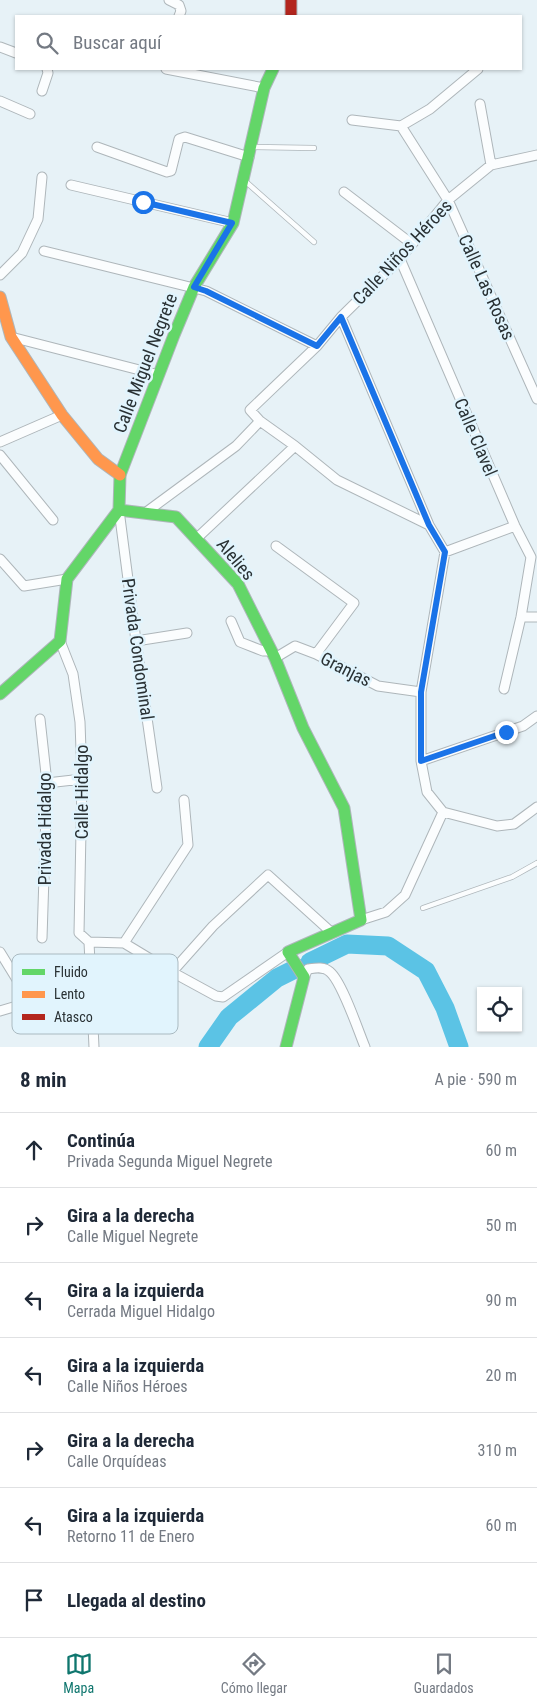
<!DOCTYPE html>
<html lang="es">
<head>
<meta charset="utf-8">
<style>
  :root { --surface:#fff; --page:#f2f2f3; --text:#1f2937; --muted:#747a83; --line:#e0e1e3; --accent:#0f766e }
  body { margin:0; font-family:"Roboto Condensed",sans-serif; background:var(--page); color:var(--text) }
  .controls { position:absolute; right:15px; bottom:15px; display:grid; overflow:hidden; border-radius:0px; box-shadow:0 1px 4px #0004 }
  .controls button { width:45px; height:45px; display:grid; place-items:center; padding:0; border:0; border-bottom:1px solid var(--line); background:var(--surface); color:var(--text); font:25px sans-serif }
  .stop { position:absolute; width:15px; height:15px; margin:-11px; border:4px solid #1a73e8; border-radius:50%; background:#fff }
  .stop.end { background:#1a73e8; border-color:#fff; box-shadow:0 1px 5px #0008 }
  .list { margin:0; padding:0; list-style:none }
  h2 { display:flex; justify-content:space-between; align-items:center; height:65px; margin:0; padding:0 20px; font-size:21px }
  h2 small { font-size:16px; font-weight:400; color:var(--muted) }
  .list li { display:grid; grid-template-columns:32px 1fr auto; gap:15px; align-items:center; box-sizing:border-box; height:75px; padding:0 20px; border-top:1px solid var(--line) }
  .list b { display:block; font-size:19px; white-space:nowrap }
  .list p { margin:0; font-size:16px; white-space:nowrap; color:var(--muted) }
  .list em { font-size:16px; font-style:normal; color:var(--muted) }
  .icon { flex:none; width:28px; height:28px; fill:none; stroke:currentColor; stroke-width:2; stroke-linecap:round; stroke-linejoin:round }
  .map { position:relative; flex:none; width:537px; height:1047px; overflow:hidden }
  .search { position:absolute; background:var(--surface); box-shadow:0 1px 4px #0004; left:15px; right:15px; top:15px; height:55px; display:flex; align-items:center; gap:12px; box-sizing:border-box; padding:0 18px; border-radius:0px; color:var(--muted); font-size:19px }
  .sheet { height:590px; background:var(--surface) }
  nav { display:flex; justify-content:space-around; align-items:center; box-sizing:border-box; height:70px; border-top:1px solid var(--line); background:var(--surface); font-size:14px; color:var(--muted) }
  nav a { display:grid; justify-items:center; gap:2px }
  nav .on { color:var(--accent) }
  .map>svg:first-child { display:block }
</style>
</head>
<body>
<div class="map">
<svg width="537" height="1047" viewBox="0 0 537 1047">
  <rect width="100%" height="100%" fill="#e7f2f7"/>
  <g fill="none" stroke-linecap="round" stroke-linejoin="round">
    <!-- river -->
    <path stroke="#5bc3e5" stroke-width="19" d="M310 962 347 944 388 946 426 971 445 1008 459 1047
      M208 1047 229 1017 277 978 297 968"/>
    <defs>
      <path id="lane" d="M253 147 314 148
        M245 181 314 242
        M423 908 512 877 537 863"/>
      <path id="street" d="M169 0 179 5 181 11 179 16
        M0 47 16 53
        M166 69 264 88
        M42 91 48 73 47 69
        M0 101 30 114
        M480 104 491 165
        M352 120 401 126 430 109 478 69
        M401 126 448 200 537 399
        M97 147 167 172 171 171 179 139 185 137 249 157
        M71 185 233 223
        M344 192 412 244
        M44 251 206 291 317 346
        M400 259 515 526 531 557 521 617 504 689
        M0 275 22 253 38 219 42 177
        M341 317 429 525 445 552 421 692V761L427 792 443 812 497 826 514 824 537 807
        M11 337 159 375
        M0 442 62 415
        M0 455 53 520
        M119 510 136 641 157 788
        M145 513 236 446 260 421
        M429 525 337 480 295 446 260 421 250 410 317 346 341 317 400 259 448 200 491 165 537 155
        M196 539 295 446
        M276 546 354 603 316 654
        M445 552 515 526
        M0 559 24 586 67 579
        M521 617H537
        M231 621 240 642 263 651H271
        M60 641 73 674 80 722 82 779 79 933 89 942
        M136 641 187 633
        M275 658 295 646 316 654 378 686 421 692
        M40 719 47 783 42 938
        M421 761 523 726 537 716
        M47 783 82 779
        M361 920 386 912 405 895 443 812
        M89 942 124 943 172 972 216 996 223 997 288 952
        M89 942 94 1047
        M124 943 188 845 184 800
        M0 952 30 1001
        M172 972 213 926 268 875 331 932
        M304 977 308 969C315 968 324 966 330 972 342 982 358 1030 365 1047
        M0 1011 91 984"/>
      <path id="fast" d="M119 510 176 517 238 584 275 658 303 728 344 808 361 920 288 952 304 977 286 1047
        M119 510 120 475 174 335 194 287 233 223 264 88 273 69
        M0 694 60 641 67 579 119 510"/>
      <path id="slow" d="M0 297 11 337 62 415 98 459 120 475"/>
      <path id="jam" d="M291 0V16"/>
    </defs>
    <!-- lane casing -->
    <use href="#lane" stroke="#aeb6ba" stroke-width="6"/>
    <!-- street casing -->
    <use href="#street" stroke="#aeb6ba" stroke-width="11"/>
    <!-- fast casing -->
    <use href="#fast" stroke="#aeb6ba" stroke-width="13"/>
    <!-- slow casing -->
    <use href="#slow" stroke="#aeb6ba" stroke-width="13"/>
    <!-- jam casing -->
    <use href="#jam" stroke="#aeb6ba" stroke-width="13"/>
    <!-- lane -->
    <use href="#lane" stroke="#fbfdfe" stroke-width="4.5"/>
    <!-- street -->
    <use href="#street" stroke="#fbfdfe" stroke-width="9"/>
    <!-- fast -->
    <use href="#fast" stroke="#63d668" stroke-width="11"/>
    <!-- slow -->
    <use href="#slow" stroke="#ff974d" stroke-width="11"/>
    <!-- jam -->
    <use href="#jam" stroke="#b3261e" stroke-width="11"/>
  </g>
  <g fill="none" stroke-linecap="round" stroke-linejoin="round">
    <!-- route -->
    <path stroke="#1a73e8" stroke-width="6" d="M143 202 232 223 194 287 206 291 317 346 341 317 429 525 445 552 421 692V761L506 732"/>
  </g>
  <g text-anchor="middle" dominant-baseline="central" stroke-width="5" stroke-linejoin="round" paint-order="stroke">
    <!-- street labels -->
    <g font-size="18" fill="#293134" stroke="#e1f4fd">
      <text transform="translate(402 252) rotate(-47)">Calle Niños Héroes</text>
      <text transform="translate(487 287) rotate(66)">Calle Las Rosas</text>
      <text transform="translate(145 363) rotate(-69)">Calle Miguel Negrete</text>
      <text transform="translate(476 437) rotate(67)">Calle Clavel</text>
      <text transform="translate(236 559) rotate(50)">Alelies</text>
      <text transform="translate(138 649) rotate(82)">Privada Condominal</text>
      <text transform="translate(346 669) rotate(27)">Granjas</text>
      <text transform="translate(81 792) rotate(-90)">Calle Hidalgo</text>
      <text transform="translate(44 829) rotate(-90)">Privada Hidalgo</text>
    </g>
  </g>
  <!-- legend -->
  <rect x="12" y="954" width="166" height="80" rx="8" fill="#e1f4fd" stroke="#aabac1" stroke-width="1"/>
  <rect x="22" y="969" width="23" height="6" fill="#63d668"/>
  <rect x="22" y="991" width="23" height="7" fill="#ff974d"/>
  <rect x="22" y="1014" width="23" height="6" fill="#b3261e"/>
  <g font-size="14" fill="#293134">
    <text x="54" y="977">Fluido</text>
    <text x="54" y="999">Lento</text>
    <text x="54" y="1022">Atasco</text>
  </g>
</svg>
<div class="controls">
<button><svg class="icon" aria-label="locate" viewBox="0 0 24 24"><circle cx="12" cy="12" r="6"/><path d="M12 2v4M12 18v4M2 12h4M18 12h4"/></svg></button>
</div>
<div class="stop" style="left:143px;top:202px"></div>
<div class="stop end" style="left:506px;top:732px"></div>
<div class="search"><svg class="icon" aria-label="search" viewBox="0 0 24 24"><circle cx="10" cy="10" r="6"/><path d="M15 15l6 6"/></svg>Buscar aquí</div>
</div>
<section class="sheet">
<h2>8 min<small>A pie · 590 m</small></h2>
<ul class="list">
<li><svg class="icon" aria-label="ahead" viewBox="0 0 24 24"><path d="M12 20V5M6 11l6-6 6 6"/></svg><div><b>Continúa</b><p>Privada Segunda Miguel Negrete</p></div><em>60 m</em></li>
<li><svg class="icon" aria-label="right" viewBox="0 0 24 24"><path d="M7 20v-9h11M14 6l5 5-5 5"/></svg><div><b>Gira a la derecha</b><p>Calle Miguel Negrete</p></div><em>50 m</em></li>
<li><svg class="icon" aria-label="left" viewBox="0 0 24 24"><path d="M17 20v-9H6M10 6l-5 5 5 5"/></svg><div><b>Gira a la izquierda</b><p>Cerrada Miguel Hidalgo</p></div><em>90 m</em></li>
<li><svg class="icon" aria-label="left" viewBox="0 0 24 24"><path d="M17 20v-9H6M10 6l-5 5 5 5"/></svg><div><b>Gira a la izquierda</b><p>Calle Niños Héroes</p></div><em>20 m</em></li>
<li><svg class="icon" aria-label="right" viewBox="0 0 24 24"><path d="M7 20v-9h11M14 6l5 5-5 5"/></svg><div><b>Gira a la derecha</b><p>Calle Orquídeas</p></div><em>310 m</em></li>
<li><svg class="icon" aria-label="left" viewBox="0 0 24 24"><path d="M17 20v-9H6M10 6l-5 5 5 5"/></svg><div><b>Gira a la izquierda</b><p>Retorno 11 de Enero</p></div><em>60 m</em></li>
<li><svg class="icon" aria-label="arrive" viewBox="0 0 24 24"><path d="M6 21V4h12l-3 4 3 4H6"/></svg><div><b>Llegada al destino</b></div></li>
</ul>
</section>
<nav>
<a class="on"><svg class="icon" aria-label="map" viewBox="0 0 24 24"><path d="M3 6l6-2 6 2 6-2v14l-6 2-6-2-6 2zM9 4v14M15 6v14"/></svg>Mapa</a>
<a><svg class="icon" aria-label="directions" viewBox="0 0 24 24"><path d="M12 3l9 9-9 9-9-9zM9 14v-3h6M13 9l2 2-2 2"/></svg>Cómo llegar</a>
<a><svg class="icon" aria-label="saved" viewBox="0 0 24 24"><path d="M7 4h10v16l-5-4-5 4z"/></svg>Guardados</a>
</nav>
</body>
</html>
